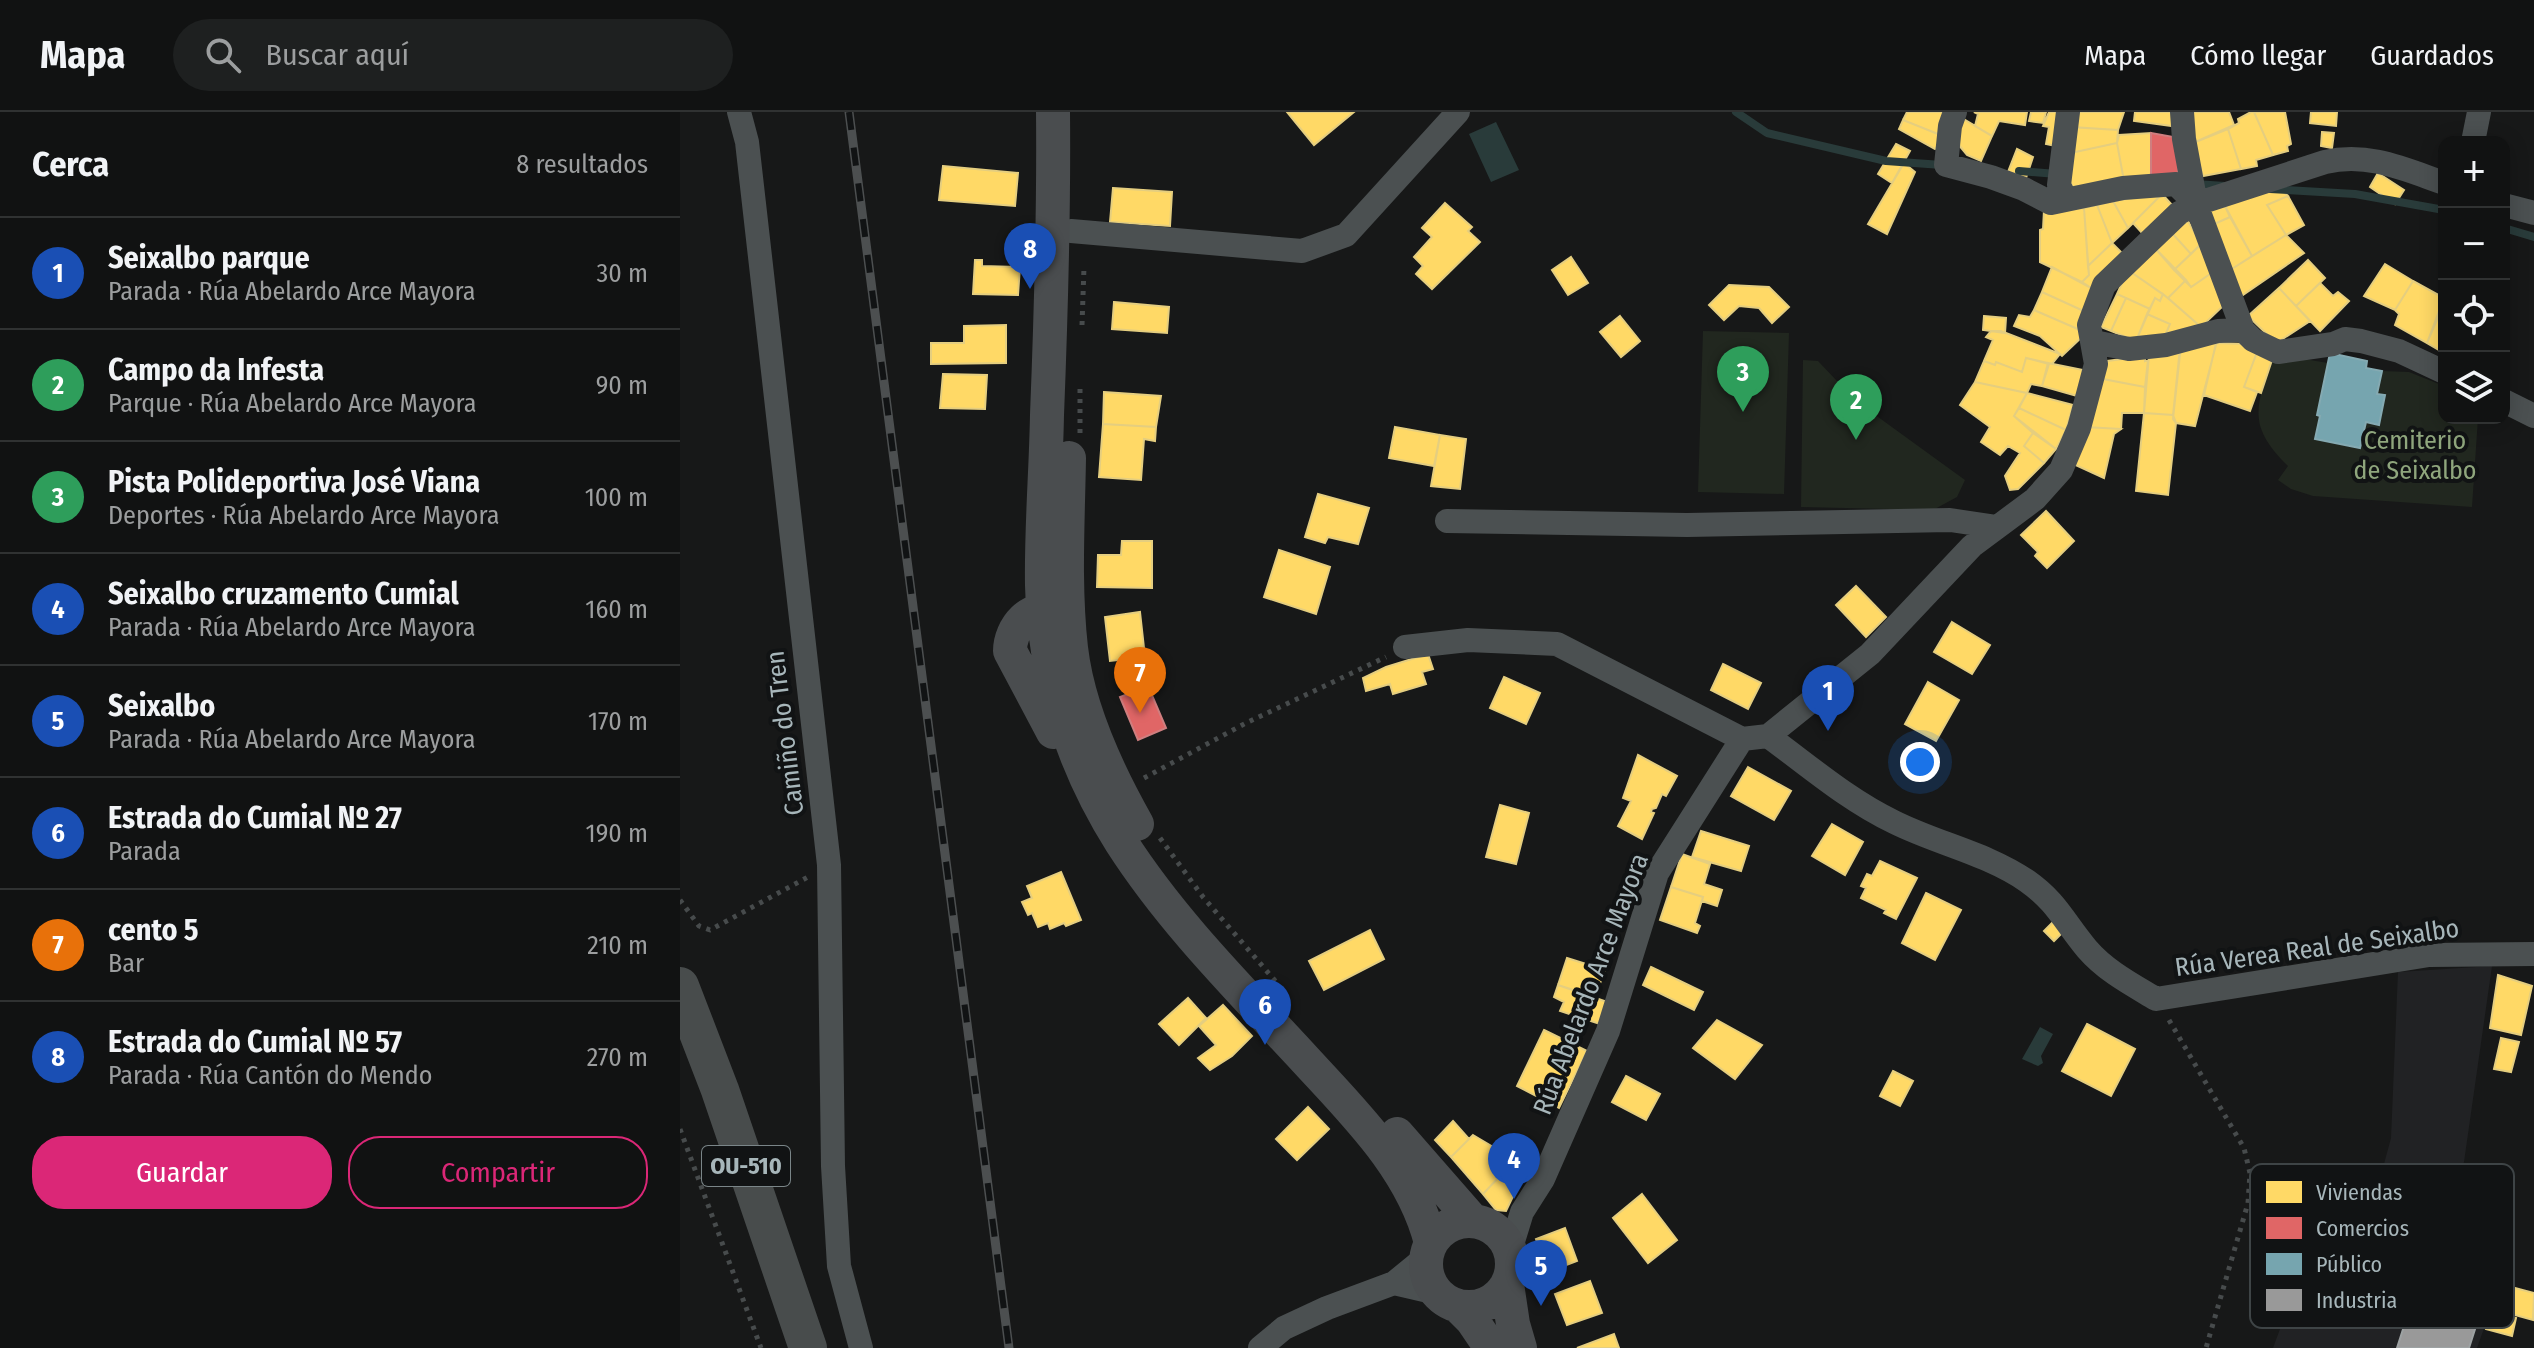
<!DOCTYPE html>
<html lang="es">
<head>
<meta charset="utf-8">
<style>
  :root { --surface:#111212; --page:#1e2020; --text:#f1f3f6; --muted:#9c9e9f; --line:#303232; --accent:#db2777 }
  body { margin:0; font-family:"Fira Sans Condensed",sans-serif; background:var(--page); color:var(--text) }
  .controls { position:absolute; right:24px; top:24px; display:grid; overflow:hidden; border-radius:16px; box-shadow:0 4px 20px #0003 }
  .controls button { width:72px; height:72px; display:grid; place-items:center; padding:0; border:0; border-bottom:2px solid var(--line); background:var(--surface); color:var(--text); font:40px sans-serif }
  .you { position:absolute; left:1240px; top:650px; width:28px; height:28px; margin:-20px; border:6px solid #fff; border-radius:50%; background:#1a73e8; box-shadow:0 0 0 12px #1a73e833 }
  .badge { display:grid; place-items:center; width:52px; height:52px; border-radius:50%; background:var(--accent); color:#fff; font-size:26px; font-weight:700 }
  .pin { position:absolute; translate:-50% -66px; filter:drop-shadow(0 2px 4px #0008) }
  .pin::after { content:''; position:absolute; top:42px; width:28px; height:24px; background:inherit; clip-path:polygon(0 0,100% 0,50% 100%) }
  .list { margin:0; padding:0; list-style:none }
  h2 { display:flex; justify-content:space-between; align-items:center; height:104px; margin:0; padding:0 32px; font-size:34px }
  h2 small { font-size:26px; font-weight:400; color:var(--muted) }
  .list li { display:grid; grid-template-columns:52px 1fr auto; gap:24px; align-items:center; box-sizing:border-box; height:112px; padding:0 32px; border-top:2px solid var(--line) }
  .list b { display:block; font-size:30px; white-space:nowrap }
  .list p { margin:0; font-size:26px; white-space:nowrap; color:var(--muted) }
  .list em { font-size:26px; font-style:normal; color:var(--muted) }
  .actions { display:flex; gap:16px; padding:24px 32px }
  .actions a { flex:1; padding:18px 0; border:2px solid var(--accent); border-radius:32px; text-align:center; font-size:28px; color:var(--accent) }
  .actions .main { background:var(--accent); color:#fff }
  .icon { flex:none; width:44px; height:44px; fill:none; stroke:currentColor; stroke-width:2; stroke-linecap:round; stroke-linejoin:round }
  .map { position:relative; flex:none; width:1854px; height:1236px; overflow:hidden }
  header { display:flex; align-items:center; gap:48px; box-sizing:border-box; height:112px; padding:0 40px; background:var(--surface); border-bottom:2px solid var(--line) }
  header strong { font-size:38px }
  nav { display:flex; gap:44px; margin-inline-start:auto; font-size:28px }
  .search { width:560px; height:72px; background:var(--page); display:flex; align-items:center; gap:20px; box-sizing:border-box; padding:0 28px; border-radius:44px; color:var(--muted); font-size:30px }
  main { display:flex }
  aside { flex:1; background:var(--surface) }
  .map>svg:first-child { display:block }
</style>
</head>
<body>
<header>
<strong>Mapa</strong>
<div class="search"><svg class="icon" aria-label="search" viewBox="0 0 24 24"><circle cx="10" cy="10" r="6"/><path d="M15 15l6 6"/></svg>Buscar aquí</div>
<nav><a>Mapa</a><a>Cómo llegar</a><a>Guardados</a></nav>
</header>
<main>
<aside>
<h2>Cerca<small>8 resultados</small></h2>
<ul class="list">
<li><span class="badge" style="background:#1a4fb4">1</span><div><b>Seixalbo parque</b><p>Parada · Rúa Abelardo Arce Mayora</p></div><em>30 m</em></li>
<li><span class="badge" style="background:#2e9e5b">2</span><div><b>Campo da Infesta</b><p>Parque · Rúa Abelardo Arce Mayora</p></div><em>90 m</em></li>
<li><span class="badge" style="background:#2e9e5b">3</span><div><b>Pista Polideportiva José Viana</b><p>Deportes · Rúa Abelardo Arce Mayora</p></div><em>100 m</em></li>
<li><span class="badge" style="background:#1a4fb4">4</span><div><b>Seixalbo cruzamento Cumial</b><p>Parada · Rúa Abelardo Arce Mayora</p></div><em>160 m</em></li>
<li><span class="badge" style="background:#1a4fb4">5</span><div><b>Seixalbo</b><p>Parada · Rúa Abelardo Arce Mayora</p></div><em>170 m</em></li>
<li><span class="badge" style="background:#1a4fb4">6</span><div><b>Estrada do Cumial Nº 27</b><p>Parada</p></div><em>190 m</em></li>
<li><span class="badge" style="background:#e8710a">7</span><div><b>cento 5</b><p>Bar</p></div><em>210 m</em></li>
<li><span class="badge" style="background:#1a4fb4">8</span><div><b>Estrada do Cumial Nº 57</b><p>Parada · Rúa Cantón do Mendo</p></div><em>270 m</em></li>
</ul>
<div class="actions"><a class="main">Guardar</a><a>Compartir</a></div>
</aside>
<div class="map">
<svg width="1854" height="1236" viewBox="0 0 1854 1236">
  <rect width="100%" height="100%" fill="#171818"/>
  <!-- built -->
  <path fill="#212224" d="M1812 854 1784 1050 1745 1135 1741 1177 1808 1205 1797 1236H1593L1643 1100 1688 1111 1711 1026 1718 860Z"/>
  <!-- green -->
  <path fill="#21271f" d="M1023 219 1109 221 1104 382 1018 380Z
    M1594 242 1648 251 1637 302 1640 304 1636 327 1679 336 1686 310 1699 312 1705 284 1697 282 1702 259 1729 260 1764 274V306H1798L1792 395 1633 384 1611 377 1598 368 1608 354C1565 312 1577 293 1594 242Z
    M1123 248 1138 249 1176 289 1285 368 1277 385 1253 398 1121 395Z"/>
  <!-- water -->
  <path fill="#293b3a" d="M816 10 839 58 811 70 789 22Z
    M1360 915 1373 922 1361 944 1363 951 1358 954 1342 947Z"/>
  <!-- homes -->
  <path fill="#ffd966" stroke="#e5ce7f" stroke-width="2" d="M607 0H674L634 33Z
    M1227 0H1269L1260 23 1223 8Z
    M1294 0H1347L1345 13 1319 9 1312 24 1295 14 1298 2Z
    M1351 0H1366L1363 11 1349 9Z
    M1369 0H1383L1376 34 1366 32 1369 15 1363 14Z
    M1394 0H1444L1438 18 1392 15Z
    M1455 0H1492V14L1454 9Z
    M1510 0H1549L1554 13 1513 31Z
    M1571 0H1574L1593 43 1576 48 1577 54 1561 57 1548 17 1559 11 1558 7Z
    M1574 0H1605L1611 32 1607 34 1608 39 1593 43Z
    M1631 0H1657L1656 14 1630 11Z
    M1282 6 1312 24 1301 49 1287 43 1273 26Z
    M1223 8 1261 23 1259 33 1255 37 1219 17Z
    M1389 15 1438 18 1437 31 1386 42Z
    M1548 17 1561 57 1523 64 1513 31Z
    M1642 20 1654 21 1652 36 1641 34Z
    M1471 21V67L1444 69 1437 31 1439 23Z
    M1437 31 1444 69 1393 75 1390 70 1386 42Z
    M1216 32 1230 39 1212 71 1198 62Z
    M1337 37 1353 45 1346 66 1328 60Z
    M1224 51 1235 60 1207 122 1188 112Z
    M263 54 338 61 335 94 259 88Z
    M1698 61 1724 78 1715 92 1690 75Z
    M1599 75 1608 84 1587 93 1606 123 1572 144 1545 94Z
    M433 76 492 80 490 114 430 110Z
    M1482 82 1448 116 1433 89Z
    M1482 82 1492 93 1463 122 1453 111Z
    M1608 84 1624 113 1606 123 1587 93Z
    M1433 89 1448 116 1432 131 1417 93Z
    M765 91 792 115 788 119 800 130 752 177 736 162 743 154 734 145 752 125 742 116Z
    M1417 93 1432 131 1408 154 1404 96Z
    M1545 94 1550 105 1532 113 1528 99Z
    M1404 96 1409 163 1402 170 1360 150V118L1363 117 1364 98Z
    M1550 105 1572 144 1547 160 1532 113Z
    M1508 109 1521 132 1511 142 1491 120Z
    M1491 120 1511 142 1494 158 1474 135Z
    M1606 123 1624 141 1560 185 1547 160Z
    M1432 131 1444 143 1413 177 1402 170 1409 163 1408 154Z
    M1521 132 1533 160 1511 175 1494 158Z
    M1474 135 1506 168 1488 186 1448 158Z
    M891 145 908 171 888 183 872 158Z
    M295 148H302V154L340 155 338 183 293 182Z
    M1628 148 1645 166 1616 194 1599 176Z
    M1705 152 1733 169 1715 198 1684 184Z
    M1372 155 1413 177 1408 201 1362 180Z
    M1448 158 1483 182 1480 189 1475 186 1470 197 1437 182Z
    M1533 160 1544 193 1521 215 1488 186 1506 168 1511 175Z
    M1733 169 1764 186 1747 231 1715 213 1719 202 1715 198Z
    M1640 171 1653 184 1658 180 1669 189 1640 219 1616 194Z
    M1049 173 1089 175 1109 195 1092 211 1079 196 1059 194 1044 208 1029 193Z
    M1599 176 1630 209 1601 228H1593L1568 204Z
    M1362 180 1408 201 1400 218 1354 198Z
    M1437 182 1446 186 1431 219 1421 215Z
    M1483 182 1521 215 1484 226 1490 212 1467 202 1475 186 1480 189Z
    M1446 186 1470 197 1456 229 1431 219Z
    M434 190 489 195 487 221 432 217Z
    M1764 191V241L1747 231Z
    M1354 198 1400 218 1405 222 1382 244 1360 224 1334 214 1339 203 1350 205Z
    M1467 202 1490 212 1484 226 1456 229Z
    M940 204 960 229 941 245 920 220Z
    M1304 204 1326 206 1325 221 1303 218Z
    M326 213V251L251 252V231H284V214Z
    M1311 219H1321L1380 242 1372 252 1346 246 1342 260 1316 250 1315 253 1304 249 1313 228 1306 225Z
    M1538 225 1515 314 1496 311 1493 307 1501 233Z
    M1536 231 1566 232 1577 240 1564 275 1577 280 1570 299 1524 283Z
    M1500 236 1493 303 1464 301 1469 243Z
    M1577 240 1594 242 1581 281 1564 275Z
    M1465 244V249L1468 248 1465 275 1417 266 1420 250Z
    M1346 246 1369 252 1362 274 1351 272 1347 281 1295 270 1304 249 1315 253 1316 250 1342 260Z
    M1368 251 1403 258 1397 284 1362 274Z
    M263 262 307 263 305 297 260 296Z
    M1418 266 1465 275 1464 301H1442L1441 317 1405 315Z
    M1295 270 1347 281 1334 304 1353 321 1344 334 1364 351 1338 377 1330 378 1325 364 1340 341 1328 334 1320 343 1301 330 1310 315 1280 293Z
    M424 280 481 284 476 315 423 312Z
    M1347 281 1393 293 1386 318 1339 296Z
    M1339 296 1386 318 1376 337 1334 304Z
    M1464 301 1493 303 1496 311 1488 383 1456 379Z
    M423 312 476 315 475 329 464 327 461 368 419 365Z
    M715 315 760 323 754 354 709 346Z
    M1405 315 1441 317 1434 322 1424 366 1389 350Z
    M1353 321 1376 337 1364 351 1344 334Z
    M760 323 786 327 780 377 751 374Z
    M638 382 689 396 678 432 648 425 645 431 625 425Z
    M1366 399 1394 429 1367 456 1355 444 1358 440 1341 423Z
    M442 429H472V476L417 475 418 443H441Z
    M599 438 650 455 636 502 584 485Z
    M1176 474 1206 505 1186 525 1156 493Z
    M460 500 465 545 430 549 425 505Z
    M1272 510 1310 533 1292 562 1254 540Z
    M748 542 753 557 742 560 746 572 713 582 710 572 686 579 683 566 706 555Z
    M1043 552 1081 571 1068 597 1031 578Z
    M824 565 860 581 846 612 810 596Z
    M1248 570 1279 588 1256 629 1225 612Z
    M958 643 997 664 986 684 982 682 976 696 972 697 971 700 974 701 962 727 938 714 951 689 943 686Z
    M1068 655 1111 679 1094 708 1051 684Z
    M820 693 849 701 836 752 806 745Z
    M1152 712 1183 730 1165 763 1132 744Z
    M1021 719 1069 734 1061 759 1012 745Z
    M1002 742 1030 752 1024 772 1042 778 1037 794 1022 789 1023 785 991 775Z
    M1200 749 1237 766 1216 807 1204 801 1206 798 1181 786 1186 776 1181 774 1187 762 1192 764Z
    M381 760 401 808 386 814 384 811 370 817 368 811 358 815 352 801 348 803 342 790 352 786 347 774Z
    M991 775 1023 785 1015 811 1020 814 1017 821 980 808Z
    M1246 781 1281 798 1255 848 1222 831Z
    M1375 808 1385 818 1374 829 1364 819Z
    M690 818 704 847 644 878 629 849Z
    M887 846 925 858 915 885 878 873Z
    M971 855 1023 880 1014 898 963 873Z
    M1818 863 1852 874 1841 923 1810 916Z
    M878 873 927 890 920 912 880 899 884 890 874 885Z
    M508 886 526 906 499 933 479 912Z
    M543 893 572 924 552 944 530 958 518 946 536 933 519 914Z
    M1037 908 1082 933 1055 967 1013 936Z
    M1407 912 1455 937 1431 984 1382 959Z
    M864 918 907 939 879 996 837 974Z
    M1821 926 1839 930 1831 960 1814 957Z
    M1213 959 1233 969 1220 994 1200 984Z
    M946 964 980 982 966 1008 932 990Z
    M628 995 649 1017 617 1048 596 1027Z
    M773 1009 789 1027 771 1045 755 1028Z
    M793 1023 835 1048 803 1082 771 1045Z
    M835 1048 847 1055 826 1099 816 1098 803 1082Z
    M962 1082 997 1128 968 1151 933 1106Z
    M885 1116 897 1149 868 1160 856 1127Z
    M910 1169 922 1201 887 1213 875 1182Z
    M1835 1176 1854 1181 1853 1208 1828 1201Z
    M1810 1200 1836 1206 1832 1224 1806 1217Z
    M934 1222 939 1236H897Z"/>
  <!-- shops -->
  <path fill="#e06666" stroke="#cf7e7f" stroke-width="2" d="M1471 21 1499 26 1498 63 1471 67Z
    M468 574 486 616 458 628 440 585Z"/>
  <!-- public -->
  <path fill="#76a5af" stroke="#85aab2" stroke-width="2" d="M1650 241 1687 249 1686 256 1702 259 1697 282 1705 283 1699 313 1686 310 1680 336 1635 327 1640 304 1637 303Z"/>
  <!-- industry -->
  <path fill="#999" stroke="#9da2a3" stroke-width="2" d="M1733 1186 1796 1214 1789 1236H1717Z"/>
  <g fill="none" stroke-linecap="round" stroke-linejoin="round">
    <!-- stream -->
    <path stroke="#293b3a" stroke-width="8" d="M1056 0 1087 21 1206 49 1262 53
      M1339 59 1377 62
      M1515 72 1545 74
      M1590 77 1675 82 1764 98
      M1824 116 1854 125"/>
    <!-- path -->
    <path stroke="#474b4c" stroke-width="5" stroke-dasharray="4 6" stroke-linecap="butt" d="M402 213 404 155
      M400 321V275
      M464 666 566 611 706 545
      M480 726 523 785 597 871
      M0 788 19 814 30 818 128 765
      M1489 908 1564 1036 1570 1061 1568 1091 1526 1236
      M0 1017 81 1236"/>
    <!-- street -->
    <path stroke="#4b5051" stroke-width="24" d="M59 0 67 30 149 753 153 1054 159 1154 181 1236
      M1275 0 1270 14 1266 53 1311 65 1344 77 1371 91 1443 76 1496 72 1516 92
      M1502 0 1504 27 1516 92 1563 218 1573 228 1598 240 1653 232 1665 227 1681 229 1719 239 1764 260
      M1793 30 1799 0
      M1385 86 1379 73 1388 0
      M1824 93 1854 101
      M391 119 622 139 666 123 778 0
      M1414 230 1449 237 1486 233 1538 219 1563 218
      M1824 289 1854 304
      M767 409 1007 413 1270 408 1317 415
      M725 535 788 528 877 532 1062 627
      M1088 624C1129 654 1168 688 1214 710 1258 732 1306 741 1347 769 1377 790 1385 811 1407 837 1426 859 1451 872 1476 887L1749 843 1854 842
      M830 1139 842 1100 863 1067 928 919 977 761 1062 627 1088 624 1190 542 1292 434 1355 387 1381 358 1399 316 1416 252 1409 213 1424 173 1499 101 1516 92 1645 50C1688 40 1724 57 1764 71
      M714 1171 757 1181
      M580 1236 604 1216 647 1196 714 1171 747 1144"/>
    <!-- secondary -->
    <path stroke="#4a4d4f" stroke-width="34" d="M373 0C374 101 371 202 367 303 366 360 361 417 362 473 364 564 392 653 441 730 491 808 557 874 620 942 671 998 732 1055 751 1131
      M389 346C388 409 384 473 391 536 398 597 427 659 457 712
      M373 620 330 539C330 516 351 491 375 500
      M717 1022 793 1109
      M746 1152a43 43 0 1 1 86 0a43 43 0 1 1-86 0Z
      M827 1172 833 1212 840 1236
      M778 1194 792 1208 811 1236"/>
    <!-- primary -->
    <path stroke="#484c4c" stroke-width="38" d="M0 874 40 978 128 1236"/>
    <defs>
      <path id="rail" d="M169 0 329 1236"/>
    </defs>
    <!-- rail casing -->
    <use href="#rail" stroke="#4c4f50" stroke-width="9"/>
    <!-- rail -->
    <use href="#rail" stroke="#111314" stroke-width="6" stroke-dasharray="18" stroke-linecap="butt"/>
  </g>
  <g text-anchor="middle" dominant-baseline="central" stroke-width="8" stroke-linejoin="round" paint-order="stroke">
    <!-- shield labels -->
    <rect fill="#111314" stroke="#7a8588" stroke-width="2" x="22" y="1034" width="88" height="40" rx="6"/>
    <g font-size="24" font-weight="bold" fill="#a7b6ba">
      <text x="66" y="1054">OU-510</text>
    </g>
    <!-- park labels -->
    <g font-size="26" fill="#8fa67d" stroke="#111314">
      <text x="1735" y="328">Cemiterio<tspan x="1735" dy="30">de Seixalbo</tspan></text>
    </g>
    <!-- street labels -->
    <g font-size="26" fill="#a7b6ba" stroke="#111314">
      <text transform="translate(105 621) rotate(-97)">Camiño do Tren</text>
      <text transform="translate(1637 836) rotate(-8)">Rúa Verea Real de Seixalbo</text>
      <text transform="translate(911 872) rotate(-69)">Rúa Abelardo Arce Mayora</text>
    </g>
  </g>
  <!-- legend -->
  <rect x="1570" y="1052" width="264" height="164" rx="12" fill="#111314" stroke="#3e4446" stroke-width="2"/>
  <rect x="1586" y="1069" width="36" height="22" fill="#ffd966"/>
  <rect x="1586" y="1105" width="36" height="22" fill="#e06666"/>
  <rect x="1586" y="1141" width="36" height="22" fill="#76a5af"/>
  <rect x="1586" y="1177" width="36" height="22" fill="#999"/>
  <g font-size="22" fill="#a7b6ba">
    <text x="1636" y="1088">Viviendas</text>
    <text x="1636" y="1124">Comercios</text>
    <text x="1636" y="1160">Público</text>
    <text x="1636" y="1196">Industria</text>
  </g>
</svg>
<div class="controls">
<button>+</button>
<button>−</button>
<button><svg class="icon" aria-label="locate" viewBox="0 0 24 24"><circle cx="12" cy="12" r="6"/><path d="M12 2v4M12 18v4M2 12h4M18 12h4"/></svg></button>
<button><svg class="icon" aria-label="layers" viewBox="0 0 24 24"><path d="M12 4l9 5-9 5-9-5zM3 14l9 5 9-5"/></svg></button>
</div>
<div class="you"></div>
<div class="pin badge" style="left:1148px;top:619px;background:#1a4fb4">1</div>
<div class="pin badge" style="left:1176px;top:328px;background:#2e9e5b">2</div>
<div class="pin badge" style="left:1063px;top:300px;background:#2e9e5b">3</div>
<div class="pin badge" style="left:834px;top:1087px;background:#1a4fb4">4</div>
<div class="pin badge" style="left:861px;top:1194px;background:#1a4fb4">5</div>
<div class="pin badge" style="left:585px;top:933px;background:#1a4fb4">6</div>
<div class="pin badge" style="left:460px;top:601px;background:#e8710a">7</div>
<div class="pin badge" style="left:350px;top:177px;background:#1a4fb4">8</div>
</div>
</main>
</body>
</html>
